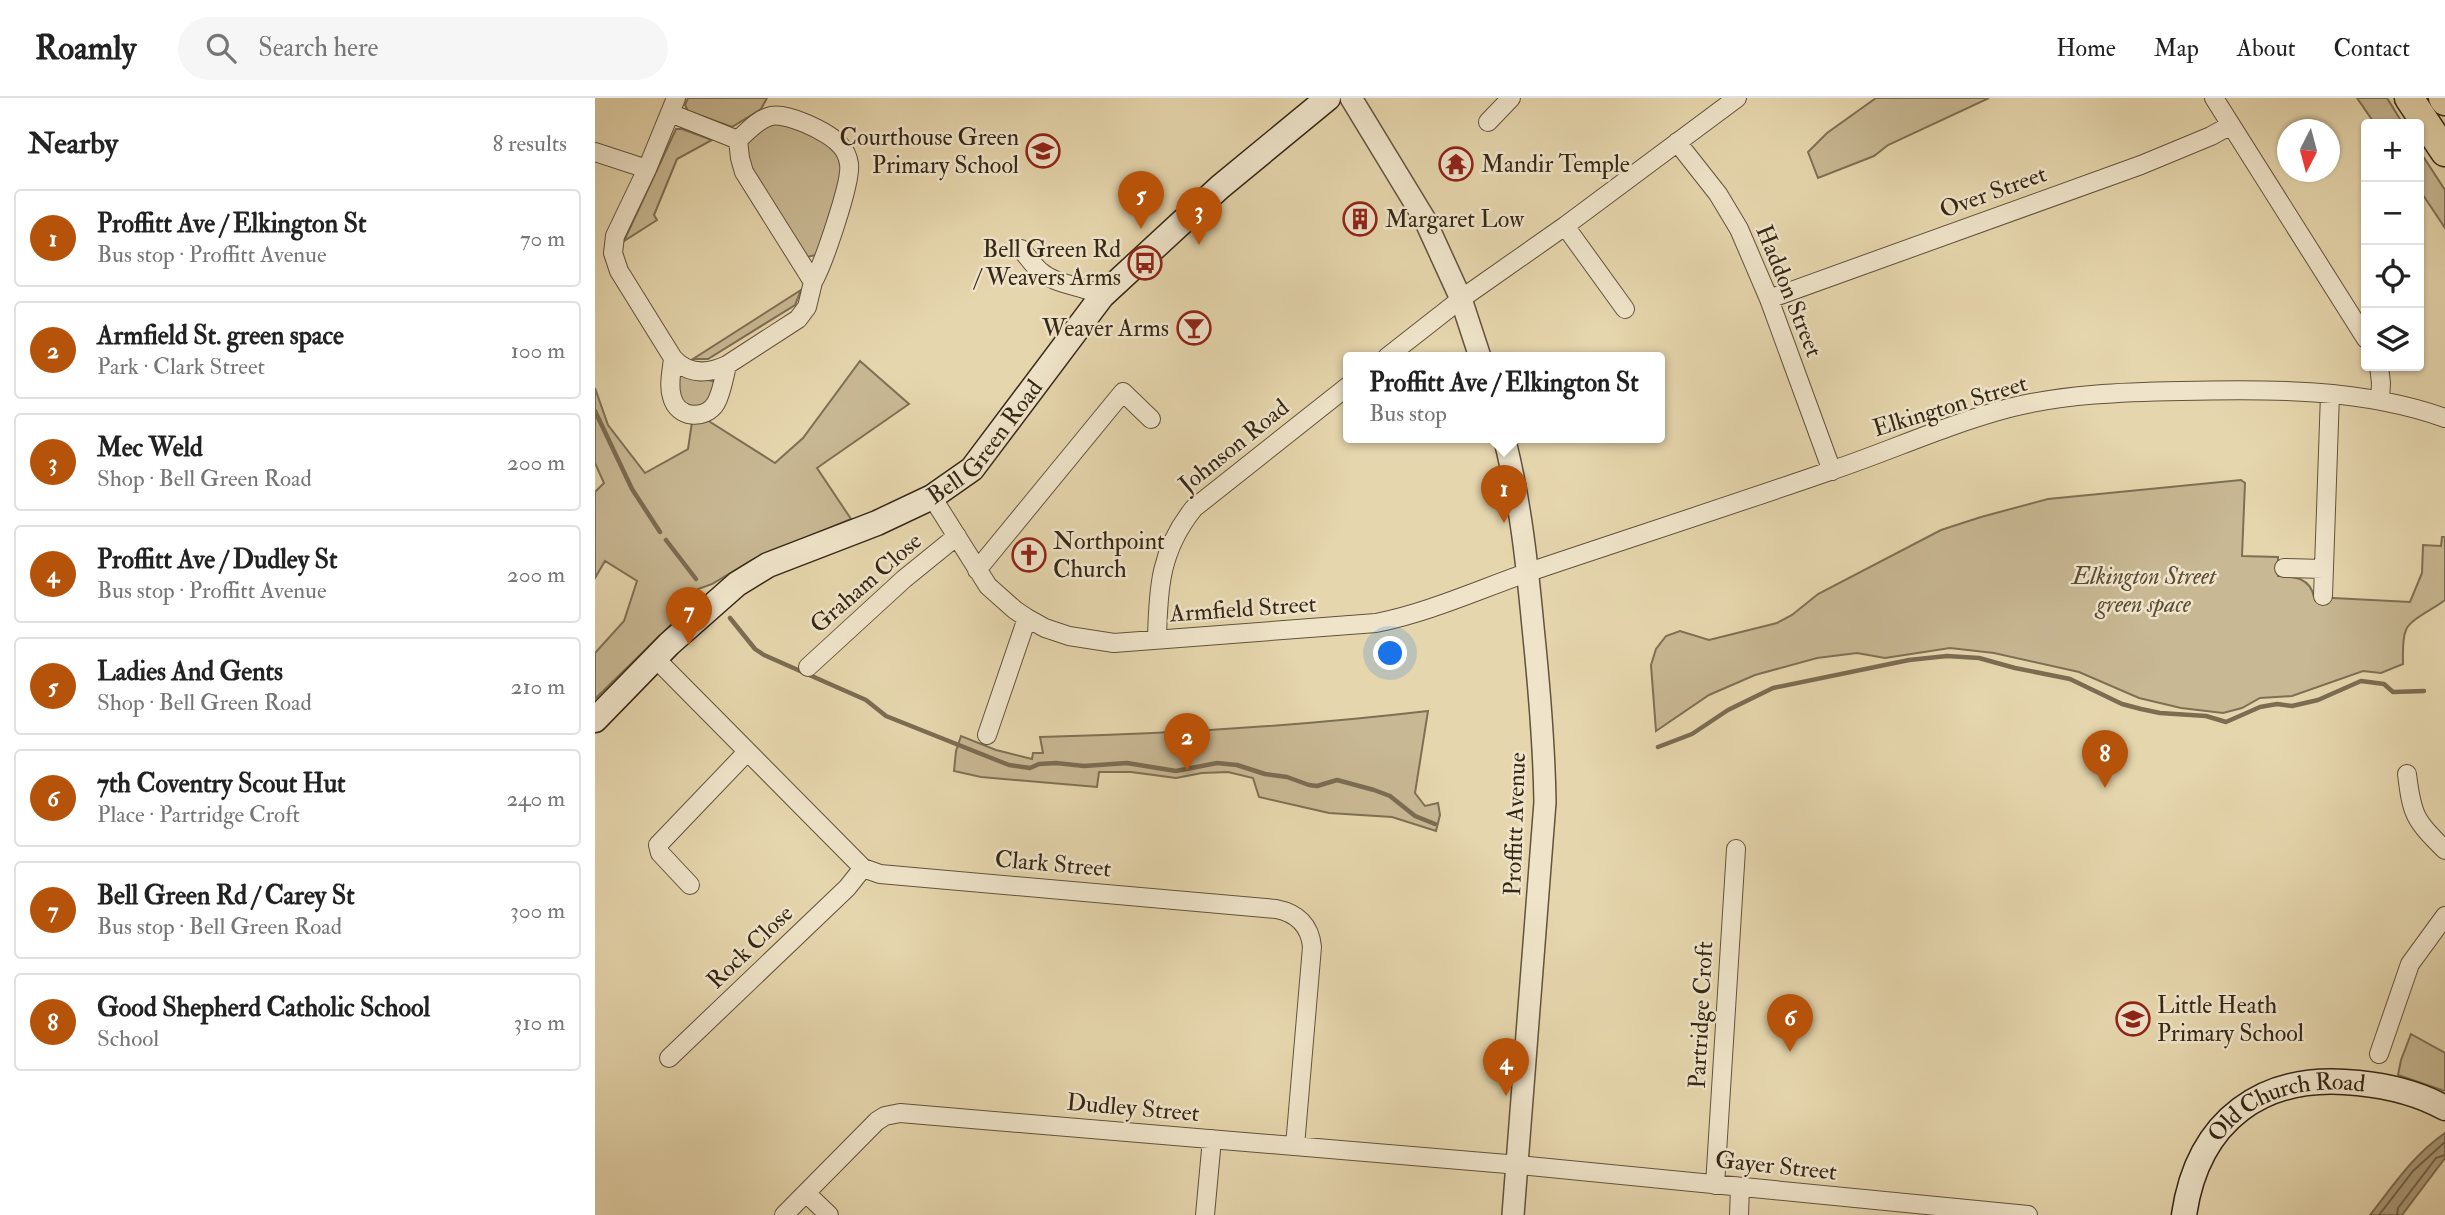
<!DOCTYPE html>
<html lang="en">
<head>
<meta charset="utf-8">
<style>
  :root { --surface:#fff; --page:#f6f6f6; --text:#222; --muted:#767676; --line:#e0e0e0; --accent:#b45309 }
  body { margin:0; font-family:"IM FELL Double Pica",serif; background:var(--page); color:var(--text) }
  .controls { position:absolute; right:21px; top:21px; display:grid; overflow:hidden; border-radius:7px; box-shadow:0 2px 5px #0004 }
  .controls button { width:63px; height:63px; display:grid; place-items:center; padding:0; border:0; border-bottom:2px solid var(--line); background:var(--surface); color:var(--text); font:35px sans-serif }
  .compass { position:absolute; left:1682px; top:21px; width:63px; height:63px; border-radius:50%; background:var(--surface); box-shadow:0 2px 5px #0004; rotate:186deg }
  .you { position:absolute; left:796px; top:556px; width:24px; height:24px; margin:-18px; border:5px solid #fff; border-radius:50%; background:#1a73e8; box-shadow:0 0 0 10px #1a73e833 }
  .badge { display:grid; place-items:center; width:46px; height:46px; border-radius:50%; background:var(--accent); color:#fff; font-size:23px; font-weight:700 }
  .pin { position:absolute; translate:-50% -58px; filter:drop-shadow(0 2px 4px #0008) }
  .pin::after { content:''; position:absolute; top:37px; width:24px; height:21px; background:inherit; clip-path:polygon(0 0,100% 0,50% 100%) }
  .popup { position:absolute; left:748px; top:254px; width:322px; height:91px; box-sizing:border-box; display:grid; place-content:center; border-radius:7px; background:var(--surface); filter:drop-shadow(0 2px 5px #0005); font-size:23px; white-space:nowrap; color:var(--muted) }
  .popup b { font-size:26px; color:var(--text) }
  .popup::after { content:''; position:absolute; left:50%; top:100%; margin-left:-14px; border:14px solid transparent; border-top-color:var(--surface) }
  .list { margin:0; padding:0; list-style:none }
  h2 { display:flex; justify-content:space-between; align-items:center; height:91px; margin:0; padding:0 28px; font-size:30px }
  h2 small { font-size:23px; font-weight:400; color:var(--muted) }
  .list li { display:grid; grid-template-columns:46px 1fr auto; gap:21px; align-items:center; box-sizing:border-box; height:98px; margin:0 14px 14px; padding:0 14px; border:2px solid var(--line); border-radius:7px }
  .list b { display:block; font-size:26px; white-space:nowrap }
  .list p { margin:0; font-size:23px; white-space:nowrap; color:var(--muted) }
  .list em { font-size:23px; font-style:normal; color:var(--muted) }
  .icon { flex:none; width:38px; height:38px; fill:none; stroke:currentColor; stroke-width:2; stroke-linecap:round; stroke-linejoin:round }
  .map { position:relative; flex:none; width:1850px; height:1117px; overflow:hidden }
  header { display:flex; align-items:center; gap:42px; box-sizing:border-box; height:98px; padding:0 35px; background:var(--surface); border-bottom:2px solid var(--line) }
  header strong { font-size:33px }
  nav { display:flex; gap:38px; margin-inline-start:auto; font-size:24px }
  .search { width:490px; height:63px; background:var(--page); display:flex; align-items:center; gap:18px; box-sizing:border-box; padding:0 24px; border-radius:38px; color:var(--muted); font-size:26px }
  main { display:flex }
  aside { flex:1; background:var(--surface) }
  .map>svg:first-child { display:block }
</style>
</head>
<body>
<header>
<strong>Roamly</strong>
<div class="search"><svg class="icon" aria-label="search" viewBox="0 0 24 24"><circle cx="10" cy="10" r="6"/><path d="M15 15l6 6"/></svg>Search here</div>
<nav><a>Home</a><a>Map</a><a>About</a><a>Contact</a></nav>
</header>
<main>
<aside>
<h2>Nearby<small>8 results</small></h2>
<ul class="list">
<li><span class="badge">1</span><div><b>Proffitt Ave / Elkington St</b><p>Bus stop · Proffitt Avenue</p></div><em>70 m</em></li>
<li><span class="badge">2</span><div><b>Armfield St. green space</b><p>Park · Clark Street</p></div><em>100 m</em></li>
<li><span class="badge">3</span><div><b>Mec Weld</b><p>Shop · Bell Green Road</p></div><em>200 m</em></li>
<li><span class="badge">4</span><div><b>Proffitt Ave / Dudley St</b><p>Bus stop · Proffitt Avenue</p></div><em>200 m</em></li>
<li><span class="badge">5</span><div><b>Ladies And Gents</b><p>Shop · Bell Green Road</p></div><em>210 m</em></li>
<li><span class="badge">6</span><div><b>7th Coventry Scout Hut</b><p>Place · Partridge Croft</p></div><em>240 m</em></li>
<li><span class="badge">7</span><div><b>Bell Green Rd / Carey St</b><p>Bus stop · Bell Green Road</p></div><em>300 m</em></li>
<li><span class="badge">8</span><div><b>Good Shepherd Catholic School</b><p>School</p></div><em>310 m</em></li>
</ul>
</aside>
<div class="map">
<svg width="1850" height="1117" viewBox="0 0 1850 1117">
  <rect width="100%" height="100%" fill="#e6d6ad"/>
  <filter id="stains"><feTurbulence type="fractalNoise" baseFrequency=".00286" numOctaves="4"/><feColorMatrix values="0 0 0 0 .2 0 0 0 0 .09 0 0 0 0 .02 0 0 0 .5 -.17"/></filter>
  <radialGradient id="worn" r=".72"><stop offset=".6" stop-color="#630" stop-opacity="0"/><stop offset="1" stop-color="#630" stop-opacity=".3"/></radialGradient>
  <!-- green -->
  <path fill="#c8b893" stroke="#7e7054" stroke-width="2" d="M93 0H172L166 11 137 29 93 13 90 7Z
    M1281 0H1394L1293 47 1279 58 1223 80 1213 54 1232 35Z
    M1762 0H1792L1808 26H1780Z
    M186 22 240 49 249 76 221 157 212 159 154 72 151 48 154 42 165 30Z
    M81 31H87L117 42 82 61 59 117 62 122 29 143Z
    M1824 52 1850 92V130L1824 91Z
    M206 192 200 207 113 261H98Z
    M265 263 314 306 222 370 256 421 159 461 117 486 103 491 91 503 87 516 0 601V555L29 523 42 483 10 463 0 480V394L9 385 0 365V290L13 327 50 375 93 351 97 324 112 322 180 365 208 340Z
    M88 277 118 283 121 288 109 311 82 304 83 278Z
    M1646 382 1650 385 1647 458 1683 459V478C1701 479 1715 480 1719 499L1815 504 1827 475 1828 447 1846 448 1847 439H1850V502C1839 511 1815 521 1811 532 1807 541 1808 556 1808 566L1786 575 1768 573 1697 598 1665 600 1647 610 1628 615 1586 610 1544 600 1484 574 1399 555 1355 550 1290 560 1262 555 1222 560 1160 577 1114 597 1061 633 1056 567 1061 551 1071 538 1085 533 1114 542 1182 525 1197 517 1223 496 1346 432 1386 419 1453 401Z
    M833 613 820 695 830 708 843 705 845 717 841 733 797 719 734 715 664 699 658 680 633 674 607 675 581 680 536 674H504L502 689 386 679 359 673 361 653 366 638 401 652 437 661 438 655H448L445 639C575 636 704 628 833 613Z
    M1816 936 1850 955V993L1803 977 1806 962Z"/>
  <!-- water -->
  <path fill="#aa9a7a" stroke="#7b6c52" stroke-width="2" d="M1850 1035V1060L1807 1117H1775C1798 1088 1819 1056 1850 1035Z"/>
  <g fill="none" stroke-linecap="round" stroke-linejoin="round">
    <!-- shore -->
    <path stroke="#706048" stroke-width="2" d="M1784 1117 1818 1073 1850 1044
      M1802 1117 1803 1110 1841 1060 1850 1057"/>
    <!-- stream -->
    <path stroke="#7b6c52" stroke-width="4.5" d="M0 313 37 391 65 434
      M71 442 101 481
      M135 520 160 551 169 557 271 602 291 618 414 667 435 670 444 666 461 665 489 668 532 665 581 673 622 665 642 667 670 676 692 679 714 687 722 688 742 682 779 692 795 698 820 718 840 726
      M1063 649 1097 636 1133 612 1178 590 1314 562 1352 558 1384 560 1420 570 1475 581 1527 606 1546 611 1565 615 1611 618 1631 624 1665 609 1682 606 1697 608 1723 602 1766 583 1789 586 1798 594 1829 593"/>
    <defs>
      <path id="minor" d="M1619 0 1771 241
        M75 15 143 42 145 60 149 74 218 184C228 167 257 83 254 66 253 59 250 52 245 47 234 34 189 12 173 19 161 23 152 34 143 42
        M893 24 916 0
        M1082 44 1123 96 1144 131 1174 201 1237 373
        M0 54 52 71
        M970 128 1030 211
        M426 151C432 158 438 167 445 173 462 188 488 187 507 198
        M1174 201 1546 67 1616 38 1636 27
        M792 259 866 201 970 128 1142 0
        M78 260 24 173 18 155 20 138 52 71 81 0
        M132 267C113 276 93 277 78 260 77 272 73 287 77 299 82 320 110 323 121 305 127 294 129 280 132 267L203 221 212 209 218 184
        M1784 268 1786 285 1785 302
        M337 399 393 488 420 512 432 520 450 530 474 538 519 545 781 525C836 514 887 490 940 472 1038 439 1137 407 1235 373 1295 353 1353 326 1414 310 1469 296 1529 294 1586 293 1674 291 1766 290 1850 320
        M1689 470 1729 471
        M382 472 528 294 556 321
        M1728 498 1735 296
        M562 542C563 490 565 452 599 410L753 288
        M61 561 268 770 285 776 681 811C702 815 715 827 717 849L700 1048
        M213 569 309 481 362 438
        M392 637 432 520
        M1812 676C1817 718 1820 722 1850 752
        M95 787 65 755 63 747 152 654
        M1784 956 1815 866 1850 818
        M74 960 252 790 268 770
        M1120 1087 1141 751
        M211 1095 234 1117
        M189 1117 282 1023 290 1018 305 1015 924 1067 1433 1117
        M610 1117 617 1041
        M1144 1117 1145 1089"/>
      <path id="tertiary" d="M756 0 829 120 866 201 885 259
        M909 339C925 401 932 465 938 529 944 587 949 645 950 704L918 1117"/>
      <g id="secondary">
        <path id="s1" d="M0 622 74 546 142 486 173 467 282 425 337 399 377 371 507 198 625 89 733 0"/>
        <path id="s2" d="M1589 1117C1603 1022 1668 974 1763 985 1793 988 1823 995 1850 1010"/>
      </g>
      <path id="trunk" d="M1814 0 1850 54
        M1848 0 1850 3"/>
    </defs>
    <!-- minor casing -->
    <use href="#minor" stroke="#61533c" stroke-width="20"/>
    <!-- tertiary casing -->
    <use href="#tertiary" stroke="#61533c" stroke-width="24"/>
    <!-- secondary casing -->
    <use href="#secondary" stroke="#352716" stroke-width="27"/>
    <!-- trunk casing -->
    <use href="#trunk" stroke="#352716" stroke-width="31"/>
    <!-- minor -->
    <use href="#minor" stroke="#efe4ca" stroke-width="18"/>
    <!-- tertiary -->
    <use href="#tertiary" stroke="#efe4ca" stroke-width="21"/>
    <!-- secondary -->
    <use href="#secondary" stroke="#efe4ca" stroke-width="24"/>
    <!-- trunk -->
    <use href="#trunk" stroke="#e6d6ad" stroke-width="28"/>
  </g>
  <!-- icons -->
  <defs>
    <symbol id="school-ring" viewBox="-11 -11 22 22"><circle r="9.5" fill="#efe4ca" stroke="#8f2418" stroke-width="1.5"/><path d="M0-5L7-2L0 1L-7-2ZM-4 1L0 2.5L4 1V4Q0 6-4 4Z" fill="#8f2418"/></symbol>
    <symbol id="temple-ring" viewBox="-11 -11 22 22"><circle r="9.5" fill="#efe4ca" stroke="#8f2418" stroke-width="1.5"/><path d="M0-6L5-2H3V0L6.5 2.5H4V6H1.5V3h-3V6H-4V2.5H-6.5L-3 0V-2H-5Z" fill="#8f2418"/></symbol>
    <symbol id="building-ring" viewBox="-11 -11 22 22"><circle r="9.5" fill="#efe4ca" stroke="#8f2418" stroke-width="1.5"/><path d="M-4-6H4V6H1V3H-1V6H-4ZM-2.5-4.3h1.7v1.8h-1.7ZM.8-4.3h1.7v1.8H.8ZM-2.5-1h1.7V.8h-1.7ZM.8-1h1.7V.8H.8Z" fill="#8f2418"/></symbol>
    <symbol id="bus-ring" viewBox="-11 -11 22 22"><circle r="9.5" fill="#efe4ca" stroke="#8f2418" stroke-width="1.5"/><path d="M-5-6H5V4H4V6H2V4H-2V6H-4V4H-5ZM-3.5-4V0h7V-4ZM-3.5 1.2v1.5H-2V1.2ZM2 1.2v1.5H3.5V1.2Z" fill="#8f2418"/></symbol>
    <symbol id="bar-ring" viewBox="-11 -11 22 22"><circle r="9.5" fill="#efe4ca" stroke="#8f2418" stroke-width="1.5"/><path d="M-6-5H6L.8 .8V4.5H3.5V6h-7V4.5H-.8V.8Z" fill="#8f2418"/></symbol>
    <symbol id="church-ring" viewBox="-11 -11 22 22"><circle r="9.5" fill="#efe4ca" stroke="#8f2418" stroke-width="1.5"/><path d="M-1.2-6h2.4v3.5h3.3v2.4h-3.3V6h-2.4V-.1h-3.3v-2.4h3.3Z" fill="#8f2418"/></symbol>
  </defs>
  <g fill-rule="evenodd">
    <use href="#school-ring" x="429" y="34" width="38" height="38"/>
    <use href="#temple-ring" x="842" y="47" width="38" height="38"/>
    <use href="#building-ring" x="746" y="102" width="38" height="38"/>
    <use href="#bus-ring" x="531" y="146" width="38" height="38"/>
    <use href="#bar-ring" x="580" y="211" width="38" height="38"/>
    <use href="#church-ring" x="415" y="438" width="38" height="38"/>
    <use href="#school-ring" x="1519" y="902" width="38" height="38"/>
  </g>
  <g text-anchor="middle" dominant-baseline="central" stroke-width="5" stroke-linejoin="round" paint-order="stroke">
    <!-- poi labels -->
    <g font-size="24" fill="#352716" stroke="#efe4ca" text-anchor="start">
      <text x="424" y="39" text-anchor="end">Courthouse Green<tspan x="424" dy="28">Primary School</tspan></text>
      <text x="886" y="66">Mandir Temple</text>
      <text x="790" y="121">Margaret Low</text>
      <text x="526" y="151" text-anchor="end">Bell Green Rd<tspan x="526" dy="28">/ Weavers Arms</tspan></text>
      <text x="574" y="230" text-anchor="end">Weaver Arms</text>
      <text x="458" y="443">Northpoint<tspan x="458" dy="28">Church</tspan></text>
      <text x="1562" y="907">Little Heath<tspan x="1562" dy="28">Primary School</tspan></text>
    </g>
    <!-- street labels -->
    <g font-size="24" fill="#352716" stroke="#efe4ca">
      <text transform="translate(1398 94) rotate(-20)">Over Street</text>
      <text transform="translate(1194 193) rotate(68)">Haddon Street</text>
      <text transform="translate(1355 308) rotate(-17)">Elkington Street</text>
      <text stroke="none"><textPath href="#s1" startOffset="488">Bell Green Road</textPath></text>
      <text transform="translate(639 348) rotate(-39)">Johnson Road</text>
      <text transform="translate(271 485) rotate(-41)">Graham Close</text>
      <text transform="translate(648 511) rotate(-4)">Armfield Street</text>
      <text transform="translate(920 726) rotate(-88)">Proffitt Avenue</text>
      <text transform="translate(458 766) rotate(5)">Clark Street</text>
      <text transform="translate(155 849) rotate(-44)">Rock Close</text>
      <text transform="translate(1106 917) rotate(-87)">Partridge Croft</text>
      <text transform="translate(538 1010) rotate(5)">Dudley Street</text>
      <text stroke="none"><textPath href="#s2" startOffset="168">Old Church Road</textPath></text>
      <text transform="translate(1181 1068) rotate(6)">Gayer Street</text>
    </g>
    <!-- park labels -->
    <g font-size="24" font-style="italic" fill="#5a4b35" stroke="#efe4ca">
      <text x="1549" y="478">Elkington Street<tspan x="1549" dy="28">green space</tspan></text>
    </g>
  </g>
  <rect width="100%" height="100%" filter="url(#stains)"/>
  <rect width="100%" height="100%" fill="url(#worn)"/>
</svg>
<div class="controls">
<button>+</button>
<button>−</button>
<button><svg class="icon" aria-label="locate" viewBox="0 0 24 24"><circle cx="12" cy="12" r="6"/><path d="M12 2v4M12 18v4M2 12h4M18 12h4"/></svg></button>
<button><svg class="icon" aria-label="layers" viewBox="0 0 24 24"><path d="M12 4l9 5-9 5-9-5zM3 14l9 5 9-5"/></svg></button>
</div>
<svg class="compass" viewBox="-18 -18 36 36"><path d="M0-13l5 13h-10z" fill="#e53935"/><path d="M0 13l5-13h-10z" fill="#767676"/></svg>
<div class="you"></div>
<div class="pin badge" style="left:909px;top:425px">1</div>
<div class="popup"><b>Proffitt Ave / Elkington St</b>Bus stop</div>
<div class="pin badge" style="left:592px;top:673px">2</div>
<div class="pin badge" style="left:604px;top:147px">3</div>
<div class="pin badge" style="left:911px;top:998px">4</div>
<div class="pin badge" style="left:546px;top:131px">5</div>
<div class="pin badge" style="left:1195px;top:954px">6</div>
<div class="pin badge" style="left:94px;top:547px">7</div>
<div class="pin badge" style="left:1510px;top:690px">8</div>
</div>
</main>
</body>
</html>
